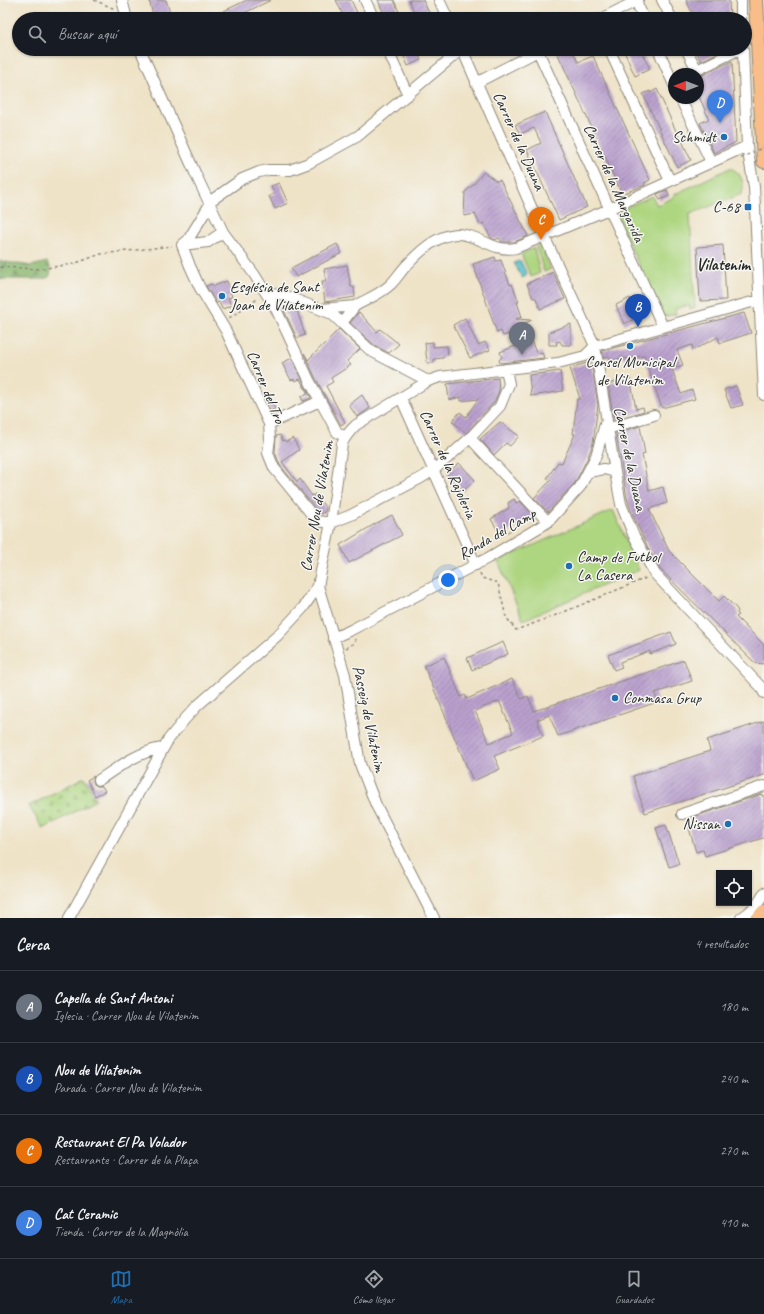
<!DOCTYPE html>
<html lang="es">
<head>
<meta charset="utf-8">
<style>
  :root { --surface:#171b24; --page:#242831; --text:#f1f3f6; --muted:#9ea1a6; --line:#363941; --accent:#1f6fb2 }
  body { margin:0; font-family:Caveat,sans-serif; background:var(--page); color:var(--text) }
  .controls { position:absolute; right:12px; bottom:12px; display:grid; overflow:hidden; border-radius:0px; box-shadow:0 1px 3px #0004 }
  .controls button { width:36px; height:36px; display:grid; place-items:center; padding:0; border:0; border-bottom:1px solid var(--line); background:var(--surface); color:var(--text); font:20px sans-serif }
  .compass { position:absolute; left:668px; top:68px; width:36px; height:36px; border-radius:50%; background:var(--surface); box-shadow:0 1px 3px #0004; rotate:270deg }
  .you { position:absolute; left:448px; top:580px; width:14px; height:14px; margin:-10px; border:3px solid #fff; border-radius:50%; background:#1a73e8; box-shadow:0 0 0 6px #1a73e833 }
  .badge { display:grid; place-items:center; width:26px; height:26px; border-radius:50%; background:var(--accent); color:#fff; font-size:13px; font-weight:700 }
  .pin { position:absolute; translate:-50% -33px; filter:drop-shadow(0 1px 2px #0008) }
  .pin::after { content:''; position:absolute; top:21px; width:14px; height:12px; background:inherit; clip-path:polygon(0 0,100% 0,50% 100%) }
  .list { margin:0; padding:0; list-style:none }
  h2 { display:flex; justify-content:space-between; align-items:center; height:52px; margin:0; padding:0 16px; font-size:17px }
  h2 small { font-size:13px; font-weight:400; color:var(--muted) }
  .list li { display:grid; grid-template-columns:26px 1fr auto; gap:12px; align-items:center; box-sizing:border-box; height:72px; padding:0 16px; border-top:1px solid var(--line) }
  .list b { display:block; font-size:15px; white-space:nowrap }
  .list p { margin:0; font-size:13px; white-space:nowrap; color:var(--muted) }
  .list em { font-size:13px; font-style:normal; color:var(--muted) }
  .icon { flex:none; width:22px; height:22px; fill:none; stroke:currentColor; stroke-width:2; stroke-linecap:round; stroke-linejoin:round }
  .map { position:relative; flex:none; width:764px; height:918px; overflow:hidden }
  .search { position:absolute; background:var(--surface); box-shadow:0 1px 3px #0004; left:12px; right:12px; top:12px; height:44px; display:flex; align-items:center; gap:10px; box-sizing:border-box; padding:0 14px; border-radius:22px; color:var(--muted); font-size:15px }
  .sheet { height:340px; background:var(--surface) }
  nav { display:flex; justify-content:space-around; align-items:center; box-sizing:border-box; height:56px; border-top:1px solid var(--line); background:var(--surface); font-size:11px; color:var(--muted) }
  nav a { display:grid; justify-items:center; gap:2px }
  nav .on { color:var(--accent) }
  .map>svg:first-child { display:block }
</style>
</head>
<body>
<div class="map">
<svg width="764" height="918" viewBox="0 0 764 918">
  <defs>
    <pattern id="forest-firs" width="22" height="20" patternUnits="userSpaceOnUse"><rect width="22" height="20" fill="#8ab76e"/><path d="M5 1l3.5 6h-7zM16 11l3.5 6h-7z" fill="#71955b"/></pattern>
    <pattern id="cemetery-stones" width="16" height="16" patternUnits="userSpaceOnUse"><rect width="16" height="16" fill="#aed680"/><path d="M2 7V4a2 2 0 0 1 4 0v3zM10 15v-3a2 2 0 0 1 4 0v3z" fill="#96b86f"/></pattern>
    <pattern id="water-waves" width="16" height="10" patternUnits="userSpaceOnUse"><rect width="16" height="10" fill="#59c6cf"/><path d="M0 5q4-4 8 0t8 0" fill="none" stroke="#4aa1a8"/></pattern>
    <pattern id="building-hatch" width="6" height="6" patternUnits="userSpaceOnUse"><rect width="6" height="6" fill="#baa0ce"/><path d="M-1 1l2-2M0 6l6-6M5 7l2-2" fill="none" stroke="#9783a7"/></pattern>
  </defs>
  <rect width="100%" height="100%" fill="#f6f6f2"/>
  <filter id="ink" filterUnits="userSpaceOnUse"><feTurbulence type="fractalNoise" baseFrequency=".025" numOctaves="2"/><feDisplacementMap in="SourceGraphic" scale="8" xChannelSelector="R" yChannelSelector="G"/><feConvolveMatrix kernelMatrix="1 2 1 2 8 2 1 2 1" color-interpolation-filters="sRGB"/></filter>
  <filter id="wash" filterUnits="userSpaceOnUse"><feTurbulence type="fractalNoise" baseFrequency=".012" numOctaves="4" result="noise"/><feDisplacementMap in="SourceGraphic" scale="16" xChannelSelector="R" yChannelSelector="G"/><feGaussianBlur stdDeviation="0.9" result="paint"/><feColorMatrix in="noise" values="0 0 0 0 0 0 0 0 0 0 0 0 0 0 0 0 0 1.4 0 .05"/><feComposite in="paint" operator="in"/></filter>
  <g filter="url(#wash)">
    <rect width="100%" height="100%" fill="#efe3c7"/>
    <!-- forest -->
    <path fill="url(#forest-firs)" stroke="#5a714c" d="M0 261 31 266 47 262C51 267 52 271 49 277L43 279H0Z"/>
    <!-- cemetery -->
    <path fill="url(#cemetery-stones)" stroke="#6c8056" d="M84 777 96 800 43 829 29 806Z"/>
    <!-- green -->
    <path fill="#aed680" stroke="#6c8056" d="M730 168C741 172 745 182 742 194L690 214 695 308 690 310 689 305 675 309 676 314 662 317 615 212 652 196 657 205 672 198 675 194Z
      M540 244 551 269 544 272 536 246Z
      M534 248 540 273 531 277 521 254Z
      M613 510 639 570 523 620 498 561Z"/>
    <!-- water -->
    <path fill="url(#water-waves)" stroke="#42787d" d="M518 261 521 262 527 274 526 276 522 278 514 263Z"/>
    <g id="blocks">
      <!-- building -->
      <path fill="url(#building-hatch)" fill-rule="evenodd" d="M149 0H166L172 19H154Z
        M247 0H271L232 19H207Z
        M336 0H351L360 19H345Z
        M378 0H394L402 19H386Z
        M409 0H423L432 19H417Z
        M686 0H729L730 19H695Z
        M401 49H416L421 60 408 66Z
        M563 49H572L578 62 593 56 650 180 644 183 645 185 622 194 557 52Z
        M623 49H640L650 69 635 76Z
        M695 49H725L701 61Z
        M732 61 736 142 714 153 700 123 709 119 698 94V77Z
        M657 89 681 142 682 141 691 160 677 167 643 94 650 91V93Z
        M545 112 587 207 559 220 527 150 541 143 534 128 520 134 515 125Z
        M484 172 496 181 500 180 528 236 514 242H502L499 238 495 240 491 238 483 223 480 225 475 214 464 216 465 192 474 184Z
        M279 183 288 203 275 209 269 196 275 193 271 186Z
        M667 190 669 196 660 200 657 194Z
        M337 244 342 253 296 277 291 268Z
        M723 245 726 300 700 301 697 247Z
        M495 257 496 261 501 260 510 285 512 284 519 302H517L522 317 516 319 532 320 520 325 522 330 503 336 501 331 497 333 473 264Z
        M347 265 351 287H354L355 297 325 302 322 281H326L324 269Z
        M553 272 565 299 540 309 536 298H533L527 284H528V283Z
        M227 281 232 297 228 298 231 306 222 309 219 302 216 303 206 286 212 284 214 286Z
        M630 298 638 317 624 324 616 305Z
        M281 301 296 307 305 335 297 338 282 306Z
        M359 312 377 332 380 329 399 344 389 353 375 346 350 323Z
        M744 313 751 333 720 343 718 337 693 350 692 345 677 350 683 365 672 369 681 394 692 390 695 399 662 408 644 356 624 359 623 357 610 362 609 356 604 358 603 357 602 351Z
        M465 318 478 345 485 342 490 350 470 358 453 325Z
        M571 324V345H562L560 341 556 342 557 345H549V332Z
        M339 329 360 349 347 361 351 365 331 378 333 382 326 386 345 422 341 425 316 379 304 353 308 360Z
        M531 340 536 353 542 352 544 358 500 363 499 360 502 357 500 352Z
        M433 342V347L447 346 448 355 443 356V358L434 359V363H427L425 343Z
        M292 358 311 398 303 401 301 397 308 394 300 379 295 381 294 379 291 380 282 363Z
        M587 363 592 366 598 405 593 443 588 457 575 483 548 512 534 498 551 480 547 478 558 462 562 463 575 434H573L577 399H580L570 368Z
        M560 371 563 391 531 396 529 375Z
        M630 377 636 409 643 407 644 411 614 420 608 384Z
        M498 378 499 391 495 401 466 433 452 421 460 412 466 417 478 399 461 401V397L449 400 447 384Z
        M736 386 743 405 731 408 724 390Z
        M268 393 275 409 270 411 263 396Z
        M362 395 370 408 357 417 349 405Z
        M500 422 519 436 510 446 506 443 494 455 480 439Z
        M640 426 645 454 642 455 649 491 663 487 667 503 649 509 669 551 719 601 724 596 736 608 738 611 737 613 739 615 736 617 764 645V664L755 663 658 567 649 550 632 513 627 498 616 433Z
        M280 435 283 441 285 440 286 442 293 438 299 450 282 462 297 482 300 479 312 496 315 494 326 508 325 512 320 514 280 465 275 452 276 436Z
        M459 463 475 480 463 491 447 474Z
        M514 499 516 503 520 501 534 516 501 536 491 519 509 508 508 503Z
        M392 515 402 535 349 563 340 545 373 525Z
        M671 632 676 644 650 654V651L620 662 622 667 614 670 608 655Z
        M503 642 508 654 472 670 467 658Z
        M444 657 461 697 465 695 467 699 512 679 521 699 528 696 534 711 684 660 692 681 655 693 657 702 558 736 549 715 537 720 543 736 494 756 500 769 473 781 424 666ZM499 701 513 733 489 743 475 711Z
        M764 721V775L645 813 633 776 710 751 707 740Z
        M94 776 93 780 94 784 97 786H102L105 791 95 796 87 780Z
        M762 794V796H764V836L763 838 705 856 703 850 696 852 688 825 694 823 693 817Z
        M666 825 679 864 669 867 656 828Z"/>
    </g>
  </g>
  <g filter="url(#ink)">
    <use href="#blocks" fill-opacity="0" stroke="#8d8779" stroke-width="1"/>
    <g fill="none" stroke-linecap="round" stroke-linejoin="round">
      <defs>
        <path id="minor" d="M122 0 127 19
          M365 0 374 19
          M439 0 448 19
          M662 0 672 19
          M741 0V19
          M636 1 644 19
          M601 19 638 0
          M140 49 196 175 223 232 254 274 276 309 310 382 337 432 345 437
          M387 49 408 95
          M462 49 544 236 595 346 615 472 621 504 633 534 655 574 761 687 764 693
          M609 49 670 181
          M658 49 674 85
          M686 49 697 70
          M743 49 747 146 754 187 764 395
          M538 51 663 327
          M689 74 740 49
          M476 83 542 49
          M680 98 711 162
          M209 202 242 179 259 172 268 170H290L309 163 358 136 462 49
          M182 245 190 266 200 288 226 331 263 411 269 424 270 439 268 453 274 468 317 521 331 523 351 515 421 478 434 470 470 438 500 406 509 384 506 369
          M182 245 188 240 210 204
          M182 245 208 242 223 232
          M267 293 281 294 332 314 371 351 428 381
          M355 306C367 299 381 294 391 284 398 277 402 269 409 263 421 250 439 234 458 234 479 234 493 253 516 248L609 209 747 146
          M322 309 355 306 342 323
          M401 398 476 565
          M269 424 320 401
          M607 429 654 415
          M470 438 548 522
          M589 472 604 469 615 472
          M318 586 345 675 360 764 376 805 434 918
          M333 638 351 630 488 558 548 522 580 487 596 456 605 424
          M99 780C120 766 136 753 162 748
          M682 814 764 786
          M69 918 168 740 185 719 197 706 277 636 303 608 318 586 331 523 342 444C345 436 350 431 356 425L428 381 440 377 558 363 585 356 595 346 759 300
          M741 918C749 913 760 903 764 893"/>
        <path id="highway" d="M756 0 764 161
          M759 918 764 912"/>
      </defs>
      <!-- minor casing -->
      <use href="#minor" stroke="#8d8779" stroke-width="12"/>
      <!-- highway casing -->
      <use href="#highway" stroke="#8d8779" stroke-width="16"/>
      <!-- path -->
      <path stroke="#8d8779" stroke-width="1.5" stroke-dasharray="3 3" stroke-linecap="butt" d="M94 0 115 9
        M0 267 39 269 73 264 101 254 172 246
        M229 318 259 298
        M480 573 482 578 498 583 506 617 516 630 559 614 646 578
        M346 648 356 642 354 638"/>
      <!-- minor -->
      <use href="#minor" stroke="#fff" stroke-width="10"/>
      <!-- highway -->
      <use href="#highway" stroke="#f8bd88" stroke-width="14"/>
      <!-- path-bridge -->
      <path stroke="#8d8779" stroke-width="1.5" stroke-dasharray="3 3" stroke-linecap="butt" d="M741 158 764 147"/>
    </g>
  </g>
  <!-- markers -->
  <g fill="#1f6fb2" stroke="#f6f6f2" stroke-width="1.5">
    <circle cx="724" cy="137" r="4"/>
    <rect x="744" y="203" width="8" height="8" rx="2"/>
    <circle cx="222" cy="296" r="4"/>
    <circle cx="630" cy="346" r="4"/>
    <circle cx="569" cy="566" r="4"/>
    <circle cx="615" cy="698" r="4"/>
    <circle cx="728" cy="824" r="4"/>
  </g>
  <g text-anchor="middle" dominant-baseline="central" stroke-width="3" stroke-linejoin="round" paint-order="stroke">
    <!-- poi labels -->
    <g font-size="16" fill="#2b2b2b" stroke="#f6f6f2" text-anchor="end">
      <text x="716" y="137">Schmidt</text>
      <text x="740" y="207">C-68</text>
      <text x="230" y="287" text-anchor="start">Església de Sant<tspan x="230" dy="18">Joan de Vilatenim</tspan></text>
      <text x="630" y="362" text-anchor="middle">Consel Municipal<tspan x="630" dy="18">de Vilatenim</tspan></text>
      <text x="577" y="557" text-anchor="start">Camp de Futbol<tspan x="577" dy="18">La Casera</tspan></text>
      <text x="623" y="698" text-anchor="start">Conmasa Grup</text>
      <text x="720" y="824">Nissan</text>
    </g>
    <!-- street labels -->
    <g font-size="16" fill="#2b2b2b" stroke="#f6f6f2">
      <text transform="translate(519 141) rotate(66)">Carrer de la Duana</text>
      <text transform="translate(614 183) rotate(66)">Carrer de la Margarida</text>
      <text transform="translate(266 387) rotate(68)">Carrer del Tro</text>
      <text transform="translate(630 459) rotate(78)">Carrer de la Duana</text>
      <text transform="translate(448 464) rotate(66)">Carrer de la Rajoleria</text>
      <text transform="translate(317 506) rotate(-80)">Carrer Nou de Vilatenim</text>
      <text transform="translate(497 534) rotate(-30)">Ronda del Camp</text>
      <text transform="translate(369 719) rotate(78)">Passeig de Vilatenim</text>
    </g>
    <!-- neighbourhood labels -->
    <g font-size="17" font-weight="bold" fill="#2b2b2b" stroke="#f6f6f2">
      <text x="723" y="264">Vilatenim</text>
    </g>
  </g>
</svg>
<div class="controls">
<button><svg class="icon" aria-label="locate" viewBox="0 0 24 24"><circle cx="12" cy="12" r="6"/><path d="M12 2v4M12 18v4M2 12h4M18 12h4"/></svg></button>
</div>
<svg class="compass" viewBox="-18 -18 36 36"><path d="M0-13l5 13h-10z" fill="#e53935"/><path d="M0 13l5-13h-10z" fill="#9ea1a6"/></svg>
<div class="you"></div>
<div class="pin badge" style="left:522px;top:355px;background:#6b7280">A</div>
<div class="pin badge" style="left:638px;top:327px;background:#1a4fb4">B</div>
<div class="pin badge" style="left:541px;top:240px;background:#e8710a">C</div>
<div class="pin badge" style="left:720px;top:123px;background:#3f7fe0">D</div>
<div class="search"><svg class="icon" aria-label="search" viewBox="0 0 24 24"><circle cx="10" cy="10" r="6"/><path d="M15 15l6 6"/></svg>Buscar aquí</div>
</div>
<section class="sheet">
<h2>Cerca<small>4 resultados</small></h2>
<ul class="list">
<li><span class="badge" style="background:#6b7280">A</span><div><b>Capella de Sant Antoni</b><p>Iglesia · Carrer Nou de Vilatenim</p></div><em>180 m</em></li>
<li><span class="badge" style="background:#1a4fb4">B</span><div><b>Nou de Vilatenim</b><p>Parada · Carrer Nou de Vilatenim</p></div><em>240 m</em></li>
<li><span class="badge" style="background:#e8710a">C</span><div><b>Restaurant El Pa Volador</b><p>Restaurante · Carrer de la Plaça</p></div><em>270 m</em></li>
<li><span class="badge" style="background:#3f7fe0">D</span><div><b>Cat Ceramic</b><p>Tienda · Carrer de la Magnòlia</p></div><em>410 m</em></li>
</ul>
</section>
<nav>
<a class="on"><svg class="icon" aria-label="map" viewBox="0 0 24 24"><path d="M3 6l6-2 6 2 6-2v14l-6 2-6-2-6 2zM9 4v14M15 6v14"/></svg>Mapa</a>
<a><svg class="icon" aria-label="directions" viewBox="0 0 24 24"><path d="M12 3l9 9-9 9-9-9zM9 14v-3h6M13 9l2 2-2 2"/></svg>Cómo llegar</a>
<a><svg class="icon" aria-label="saved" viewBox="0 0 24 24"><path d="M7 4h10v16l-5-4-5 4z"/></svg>Guardados</a>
</nav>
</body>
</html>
